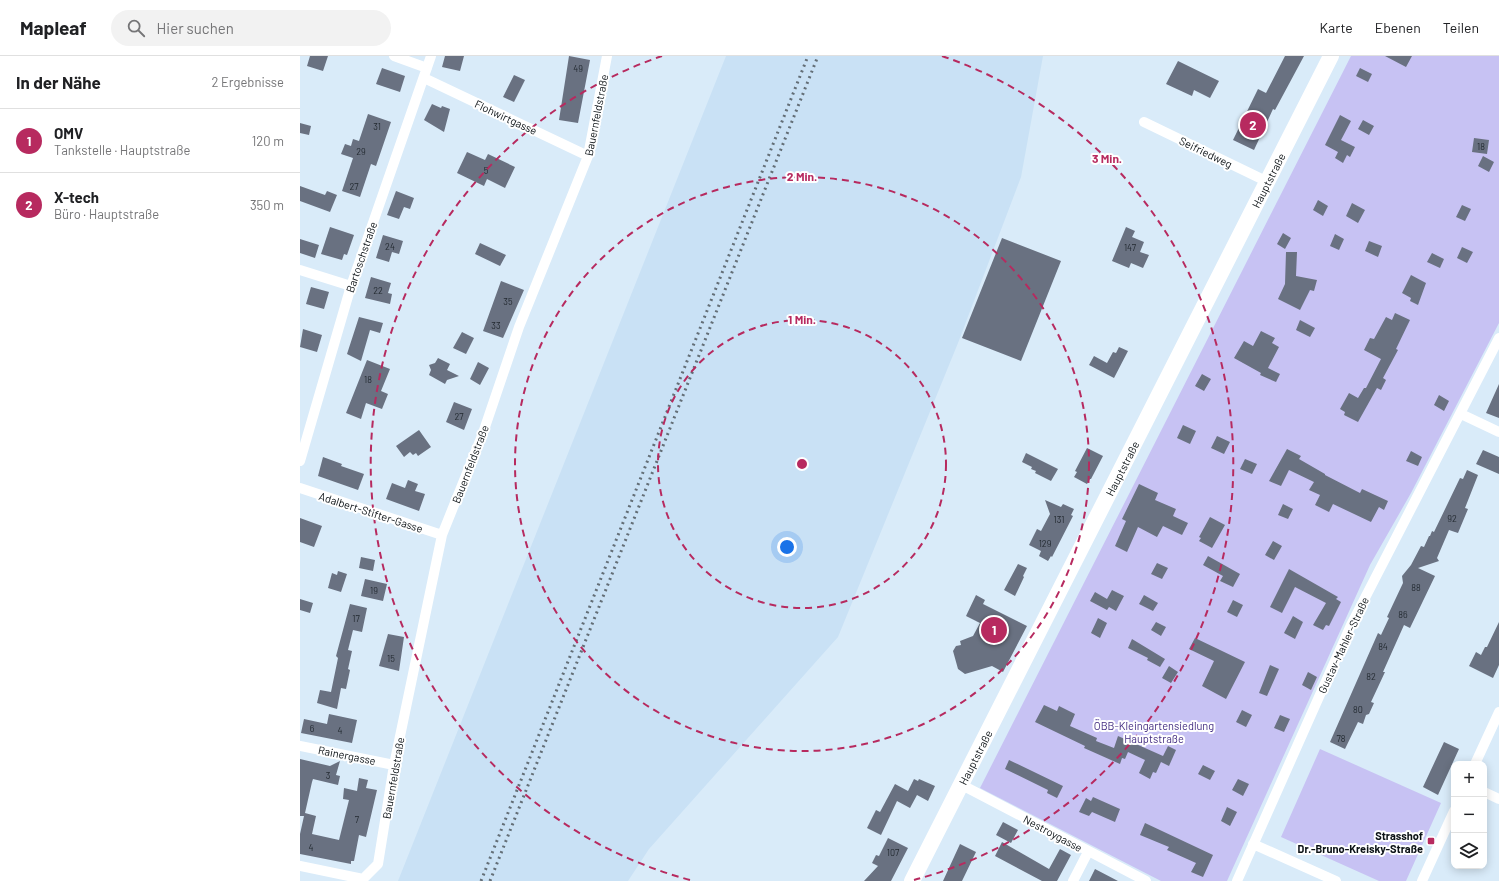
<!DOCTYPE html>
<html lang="de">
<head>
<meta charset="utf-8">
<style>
  :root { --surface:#fff; --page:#f2f2f2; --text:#202124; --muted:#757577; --line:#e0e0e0; --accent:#b72a5f }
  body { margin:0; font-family:Barlow,sans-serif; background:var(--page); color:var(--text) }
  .controls { position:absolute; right:12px; bottom:12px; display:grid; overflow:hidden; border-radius:8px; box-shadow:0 2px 10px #0003 }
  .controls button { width:36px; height:36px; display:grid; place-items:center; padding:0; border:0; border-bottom:1px solid var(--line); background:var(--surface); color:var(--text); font:20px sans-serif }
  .you { position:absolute; left:487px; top:491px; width:14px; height:14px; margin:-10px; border:3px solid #fff; border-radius:50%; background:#1a73e8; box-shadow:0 0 0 6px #1a73e833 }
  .badge { display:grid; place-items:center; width:26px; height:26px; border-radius:50%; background:var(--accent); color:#fff; font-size:13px; font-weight:700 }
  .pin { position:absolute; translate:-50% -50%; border:2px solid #fff; box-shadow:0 1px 4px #0006 }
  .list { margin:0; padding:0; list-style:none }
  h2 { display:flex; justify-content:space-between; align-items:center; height:52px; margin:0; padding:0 16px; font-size:17px }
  h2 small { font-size:13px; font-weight:400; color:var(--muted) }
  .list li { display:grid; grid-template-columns:26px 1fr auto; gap:12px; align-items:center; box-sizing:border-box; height:64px; padding:0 16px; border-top:1px solid var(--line) }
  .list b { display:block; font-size:15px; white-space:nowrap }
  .list p { margin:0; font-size:13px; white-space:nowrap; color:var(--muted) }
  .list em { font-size:13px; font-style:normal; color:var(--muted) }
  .icon { flex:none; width:22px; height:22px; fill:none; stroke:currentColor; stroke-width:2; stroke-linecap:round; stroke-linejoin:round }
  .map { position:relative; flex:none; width:1199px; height:825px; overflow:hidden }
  header { display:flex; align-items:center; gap:24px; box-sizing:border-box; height:56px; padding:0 20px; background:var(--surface); border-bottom:1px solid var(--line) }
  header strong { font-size:19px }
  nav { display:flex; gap:22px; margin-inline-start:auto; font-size:14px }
  .search { width:280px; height:36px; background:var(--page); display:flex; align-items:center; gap:10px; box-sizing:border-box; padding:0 14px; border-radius:22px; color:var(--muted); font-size:15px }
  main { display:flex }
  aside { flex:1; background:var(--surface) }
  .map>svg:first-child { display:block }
</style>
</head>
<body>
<header>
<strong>Mapleaf</strong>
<div class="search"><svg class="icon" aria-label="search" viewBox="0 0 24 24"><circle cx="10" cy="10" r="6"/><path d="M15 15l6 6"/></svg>Hier suchen</div>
<nav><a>Karte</a><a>Ebenen</a><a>Teilen</a></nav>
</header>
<main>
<aside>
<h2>In der Nähe<small>2 Ergebnisse</small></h2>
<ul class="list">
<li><span class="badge">1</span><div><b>OMV</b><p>Tankstelle · Hauptstraße</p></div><em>120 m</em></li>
<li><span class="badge">2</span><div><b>X-tech</b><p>Büro · Hauptstraße</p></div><em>350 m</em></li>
</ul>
</aside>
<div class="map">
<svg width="1199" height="825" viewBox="0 0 1199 825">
  <rect width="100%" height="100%" fill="#d9ebf9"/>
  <!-- built -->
  <path fill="#c9e1f5" d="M426 0H743L721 121 658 287 538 581 349 793 328 825H98Z"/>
  <!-- green -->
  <path fill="#c7c2f3" d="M1051 0H1199V267L1111 437 1070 509 927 825H861L680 732Z
    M1020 693 1141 747 1106 825H1079L981 781Z"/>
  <!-- building -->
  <path fill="#697181" d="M10 0H28L23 15 7 10Z
    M145 0H164L160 15 142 11Z
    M269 0 290 4 278 67 259 64Z
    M985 0H1004L975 54 973 53 954 94 933 84 958 33 966 37Z
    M1085 0H1112L1106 11Z
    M878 5 919 25 910 42 894 34 892 40 866 28Z
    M82 12 105 20 100 36 76 28Z
    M1060 12 1072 18 1068 26 1056 20Z
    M214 19 225 24 214 46 203 41Z
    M132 48 141 52 142 50 150 53 144 76 124 64Z
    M68 58 91 66 76 110 71 108 60 141 42 135 53 102 41 98 45 88 51 90 53 83 59 85Z
    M1040 59 1051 65 1041 84 1055 91 1050 101 1047 99 1043 107 1035 102 1038 96 1025 89Z
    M1063 64 1074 70 1069 79 1058 73Z
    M0 67 11 70 9 79 0 77Z
    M1174 82 1189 84 1187 98 1172 96Z
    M167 96 185 104 188 98 215 111 205 132 187 123 184 130 157 117Z
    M1183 100 1194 106 1189 116 1178 110Z
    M0 130 25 139 27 135 37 139 30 156 0 145Z
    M96 135 114 142 110 153 104 151 99 163 87 159Z
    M1018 144 1028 150 1023 160 1013 154Z
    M1052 147 1065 154 1058 167 1046 160Z
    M1162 149 1171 153 1165 165 1156 161Z
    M30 171 54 179 47 199 44 198 42 204 21 198Z
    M826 171 835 175 832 181 844 186 840 196 849 199 843 212 831 207 829 212 812 205Z
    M983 177 991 182 985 193 977 188Z
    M1035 178 1044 183 1039 194 1030 190Z
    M83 179 103 185 99 198 92 196 89 206 76 202Z
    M702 182 761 205 721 305 662 282Z
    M0 183 19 189 15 202 0 197Z
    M1069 185 1082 190 1078 201 1065 195Z
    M180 187 206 199 200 210 175 198Z
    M1162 191 1173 196 1167 207 1157 202Z
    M986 196H997L996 220 1017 224 1014 235 1010 234 1000 254 978 243 985 228Z
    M1132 197 1144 203 1140 212 1127 206Z
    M1111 219 1126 227 1118 249 1110 245 1111 242 1102 237Z
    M71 221 91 227 88 237 92 238 90 248 65 242Z
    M201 225 224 234 203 282 183 275Z
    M11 231 29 236 24 253 6 248Z
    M1095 257 1110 264 1096 293 1098 294 1083 322 1086 324 1081 334 1077 332 1058 366 1044 359 1045 356 1040 353 1049 337 1058 342 1064 332H1066L1081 303 1064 294 1070 282 1074 283 1086 261 1092 264Z
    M59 261 83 267 80 277 70 274 61 305 47 298Z
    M1000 264 1015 272 1010 281 996 274Z
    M3 273 22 279 17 296 0 291Z
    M961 275 975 282 972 287 979 291 968 312 980 318 976 326 960 319 961 317 934 302 944 285 953 290Z
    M162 276 174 282 166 298 153 292Z
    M819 291 828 295 814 322 789 309 794 300 807 307 813 296 816 297Z
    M138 302 150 308 147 314 159 320 147 324 145 328 129 319 131 314 129 309 135 307Z
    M67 304 90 313 81 335 88 338 82 353 66 347 61 363 46 357Z
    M178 306 189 312 180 329 170 323Z
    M902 318 911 323 904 335 895 330Z
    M1199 328V362L1186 357Z
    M1139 339 1149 345 1144 355 1134 349Z
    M154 346 172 353 164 374 146 366Z
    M883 369 896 375 890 388 877 382Z
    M119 374 131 391 118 400 116 397 113 399 110 396 104 401 96 390Z
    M917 380 930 386 924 398 911 392Z
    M787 392 803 400 791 423H790L787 428 774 421 777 416 775 415Z
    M987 393 1001 400 999 403 1025 418V419L1060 437 1062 433 1088 445 1084 454 1079 451 1071 466 1033 448 1029 456 1015 449 1020 439 1009 434 1014 426 989 414 981 430 969 425Z
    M1183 394 1199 401V418L1176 408Z
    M1111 395 1122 401 1118 410 1106 405Z
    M726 397 758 413 751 425 735 417 736 415 731 413 732 411 722 406Z
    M23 401 42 408 41 410 64 418 58 434 18 420Z
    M945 403 957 408 952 418 940 413Z
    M1167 414 1178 419 1165 452 1168 453 1158 477 1149 474 1137 502 1139 505 1118 512 1135 520 1110 572 1104 569 1083 616H1085L1071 646 1074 647 1069 658 1066 659 1063 668 1058 666 1045 693 1030 686 1078 577 1081 579 1089 562 1087 561 1103 527 1102 520 1111 509 1121 490 1124 491 1129 480H1130L1132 475 1134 476 1160 422 1163 423Z
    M108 424 118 428 115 435 125 438 119 455 86 443 92 427 105 432Z
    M839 428 858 437 855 444 876 453 873 460 888 467 882 479 863 470 857 481 838 471 827 496 815 490 826 465 822 463Z
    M745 444 761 451 763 448 774 453 771 459 773 460 752 501 751 500 748 505 739 500 741 495 729 489 737 473 741 475 750 458Z
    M983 448 993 453 988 463 978 459Z
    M910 461 925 469 912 492 899 485 901 482 899 481Z
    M0 462 22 470 14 491 0 486Z
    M973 485 982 490 974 504 965 499Z
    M908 500 940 518 933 531 920 525 923 520 903 509Z
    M61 501 75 504 73 515 59 512Z
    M857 507 868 512 862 523 851 518Z
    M718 508 727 512 723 520 724 521 715 540 704 534Z
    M989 513 1038 541 1036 543 1041 546 1029 570 1026 569 1023 574 1013 569 1026 547 995 531 982 557 970 551Z
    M38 515 47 518 41 536 28 532 32 517 37 519Z
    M65 523 87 528 83 545 61 540Z
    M812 534 824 540 816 555 809 551 807 554 790 545 795 536 807 543Z
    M676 539 685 544 683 548 727 570 703 616 692 610 665 618 658 613 653 595 656 590 661 589 660 585 673 580 680 567 666 560Z
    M844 539 858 547 853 555 839 548Z
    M0 543 13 547 10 557 0 554Z
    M933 544 943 549 937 561 927 556Z
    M50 548 67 552 62 576 53 574 48 594 52 595 48 613 50 614 46 633 41 632 37 653 17 647 20 634 31 636 38 602 36 600Z
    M993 560 1003 566 995 583 984 577Z
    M798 562 807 567 800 582 791 577Z
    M856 566 866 571 861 580 851 574Z
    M1199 566V609L1193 622 1169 610 1176 596 1181 599 1185 591H1187Z
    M88 578 104 581 99 615 79 610Z
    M895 582 945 606 926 643 902 630 914 605 889 593Z
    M832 583 865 603 860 611 847 604 848 602 828 592Z
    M970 609 979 613 967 640 959 637Z
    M869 610 878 616 871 627 862 622Z
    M1008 616 1017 621 1011 634 1002 629Z
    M744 649 757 655 759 650 775 658 770 670 797 682 796 685 814 692 818 680 863 700 868 690 876 694 869 710 861 706 856 717 853 716 850 723 839 717 845 704 828 696 825 703 822 702 820 708 784 692 785 690 735 666Z
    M942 654 952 659 946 671 936 666Z
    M29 658 57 664 52 687 1 677 4 663 27 668Z
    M980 659 990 663 984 676 974 672Z
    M1144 686 1159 693 1138 739 1123 731Z
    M0 703 30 710 40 705 36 719 40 720 38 729 13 723 12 726 5 757 16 760 12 778 39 784 49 744 43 743 44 732 57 735 59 722 68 724 66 732 77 734 66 781 59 779 54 805H51V808L0 798V778L4 760H0Z
    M709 704 763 730 757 742 747 737 748 734 705 713Z
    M903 709 915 715 910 724 898 718Z
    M614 723 618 725 619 723 635 730 628 745 617 739 610 752 597 745 581 779 567 772 576 754 580 756 595 728 608 735Z
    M938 723 949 728 943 740 932 734Z
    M793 741 820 753 815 766 792 756 789 760 779 756 786 742 791 745Z
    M927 751 937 756 930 770 921 765Z
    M703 766 718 774 711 787 696 779Z
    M845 767 913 799 903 821 891 816 896 807 867 794 869 791 840 779Z
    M588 782 608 792 591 825H564L578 810 572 807 576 799 579 800Z
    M702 786 749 813 760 793 771 799 757 825H742L695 800Z
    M660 788 676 796 662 825H643Z
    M795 813 818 825H789Z"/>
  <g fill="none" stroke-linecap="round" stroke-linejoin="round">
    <!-- minor -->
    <path stroke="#fff" stroke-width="10" d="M94 0 127 12
      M124 22 288 100
      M844 66 968 126
      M0 214 51 230
      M1161 358 1199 376
      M0 405 51 230 131 0
      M0 432 142 479
      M0 690 94 709
      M1175 708 1199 656
      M660 728 846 825
      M1184 736 1199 743
      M953 788 1036 825
      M0 810 63 823 78 808 94 709 142 479 183 377 219 271 288 100 307 0
      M773 825 788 796
      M937 825 1051 569 1199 282
      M1122 825 1154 755"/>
    <!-- primary -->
    <path stroke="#fff" stroke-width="16" id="s1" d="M612 825 1031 0"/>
    <!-- rail -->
    <path stroke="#636e76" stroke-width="3" stroke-dasharray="2 4" stroke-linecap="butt" d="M181 825 508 0
      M190 825 518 0"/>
  </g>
  <!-- distance rings -->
  <g fill="none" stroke="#b72a5f" stroke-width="2" stroke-dasharray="7 5">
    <circle cx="502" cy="408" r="144"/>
    <circle cx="502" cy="408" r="287"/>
    <path d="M390 824A431 431 0 0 1 362 0M642 0A431 431 0 0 1 614 824"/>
  </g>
  <!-- markers -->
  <rect fill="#b72a5f" stroke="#fff" stroke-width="1.5" x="1127" y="781" width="8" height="8" rx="2"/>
  <g text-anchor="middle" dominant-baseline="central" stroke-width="4" stroke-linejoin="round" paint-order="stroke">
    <!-- number labels -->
    <g font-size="9" fill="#232a31">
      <text x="278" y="12">49</text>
      <text x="77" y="70">31</text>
      <text x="1181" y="90">18</text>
      <text x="61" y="95">29</text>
      <text x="186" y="114">5</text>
      <text x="54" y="130">27</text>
      <text x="90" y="190">24</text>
      <text x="830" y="191">147</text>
      <text x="78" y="234">22</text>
      <text x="208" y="245">35</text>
      <text x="196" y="269">33</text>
      <text x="68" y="323">18</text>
      <text x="159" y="360">27</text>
      <text x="1152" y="462">92</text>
      <text x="759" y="463">131</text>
      <text x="745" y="487">129</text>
      <text x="1116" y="531">88</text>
      <text x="74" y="534">19</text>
      <text x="1103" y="558">86</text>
      <text x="56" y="562">17</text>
      <text x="1083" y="590">84</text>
      <text x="91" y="602">15</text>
      <text x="1071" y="620">82</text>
      <text x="1058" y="653">80</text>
      <text x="12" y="672">6</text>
      <text x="40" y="674">4</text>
      <text x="1041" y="682">78</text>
      <text x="28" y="719">3</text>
      <text x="57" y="763">7</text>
      <text x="11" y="791">4</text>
      <text x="593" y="796">107</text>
    </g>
    <!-- street labels -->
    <g font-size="11" fill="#0c1216" stroke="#fff">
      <text transform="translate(296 59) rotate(-79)">Bauernfeldstraße</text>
      <text transform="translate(206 61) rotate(25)">Flohwirtgasse</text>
      <text transform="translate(906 96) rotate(26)">Seifriedweg</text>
      <text stroke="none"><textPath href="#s1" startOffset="786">Hauptstraße</textPath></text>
      <text transform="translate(61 201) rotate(-71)">Bartoschstraße</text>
      <text transform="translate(170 408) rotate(-69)">Bauernfeldstraße</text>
      <text stroke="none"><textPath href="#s1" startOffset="463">Hauptstraße</textPath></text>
      <text transform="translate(71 456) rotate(18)">Adalbert-Stifter-Gasse</text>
      <text transform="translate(1043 589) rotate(-65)">Gustav-Mahler-Straße</text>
      <text transform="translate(47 699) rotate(11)">Rainergasse</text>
      <text stroke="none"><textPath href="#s1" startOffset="139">Hauptstraße</textPath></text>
      <text transform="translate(93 722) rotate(-80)">Bauernfeldstraße</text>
      <text transform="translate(753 777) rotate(28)">Nestroygasse</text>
    </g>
    <!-- park labels -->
    <g font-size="11" fill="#432d81" stroke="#fff">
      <text x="854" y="669">ÖBB-Kleingartensiedlung<tspan x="854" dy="13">Hauptstraße</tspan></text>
    </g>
    <!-- poi labels -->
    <g font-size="11" font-weight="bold" fill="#0c1216" stroke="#fff" text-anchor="end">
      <text x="1123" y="779">Strasshof<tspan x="1123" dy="13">Dr.-Bruno-Kreisky-Straße</tspan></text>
    </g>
  </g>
  <circle cx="502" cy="408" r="6" fill="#b72a5f" stroke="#fff" stroke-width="2"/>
  <g font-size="12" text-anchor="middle" font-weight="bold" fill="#b72a5f" stroke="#fff" stroke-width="4" stroke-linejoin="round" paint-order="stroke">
    <text x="807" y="107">3 Min.</text>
    <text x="502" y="125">2 Min.</text>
    <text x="502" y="268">1 Min.</text>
  </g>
</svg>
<div class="controls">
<button>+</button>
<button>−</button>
<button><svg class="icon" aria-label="layers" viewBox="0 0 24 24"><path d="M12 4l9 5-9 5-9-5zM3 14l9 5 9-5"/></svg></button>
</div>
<div class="you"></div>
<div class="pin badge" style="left:694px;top:574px">1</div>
<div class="pin badge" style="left:953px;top:69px">2</div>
</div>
</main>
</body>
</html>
